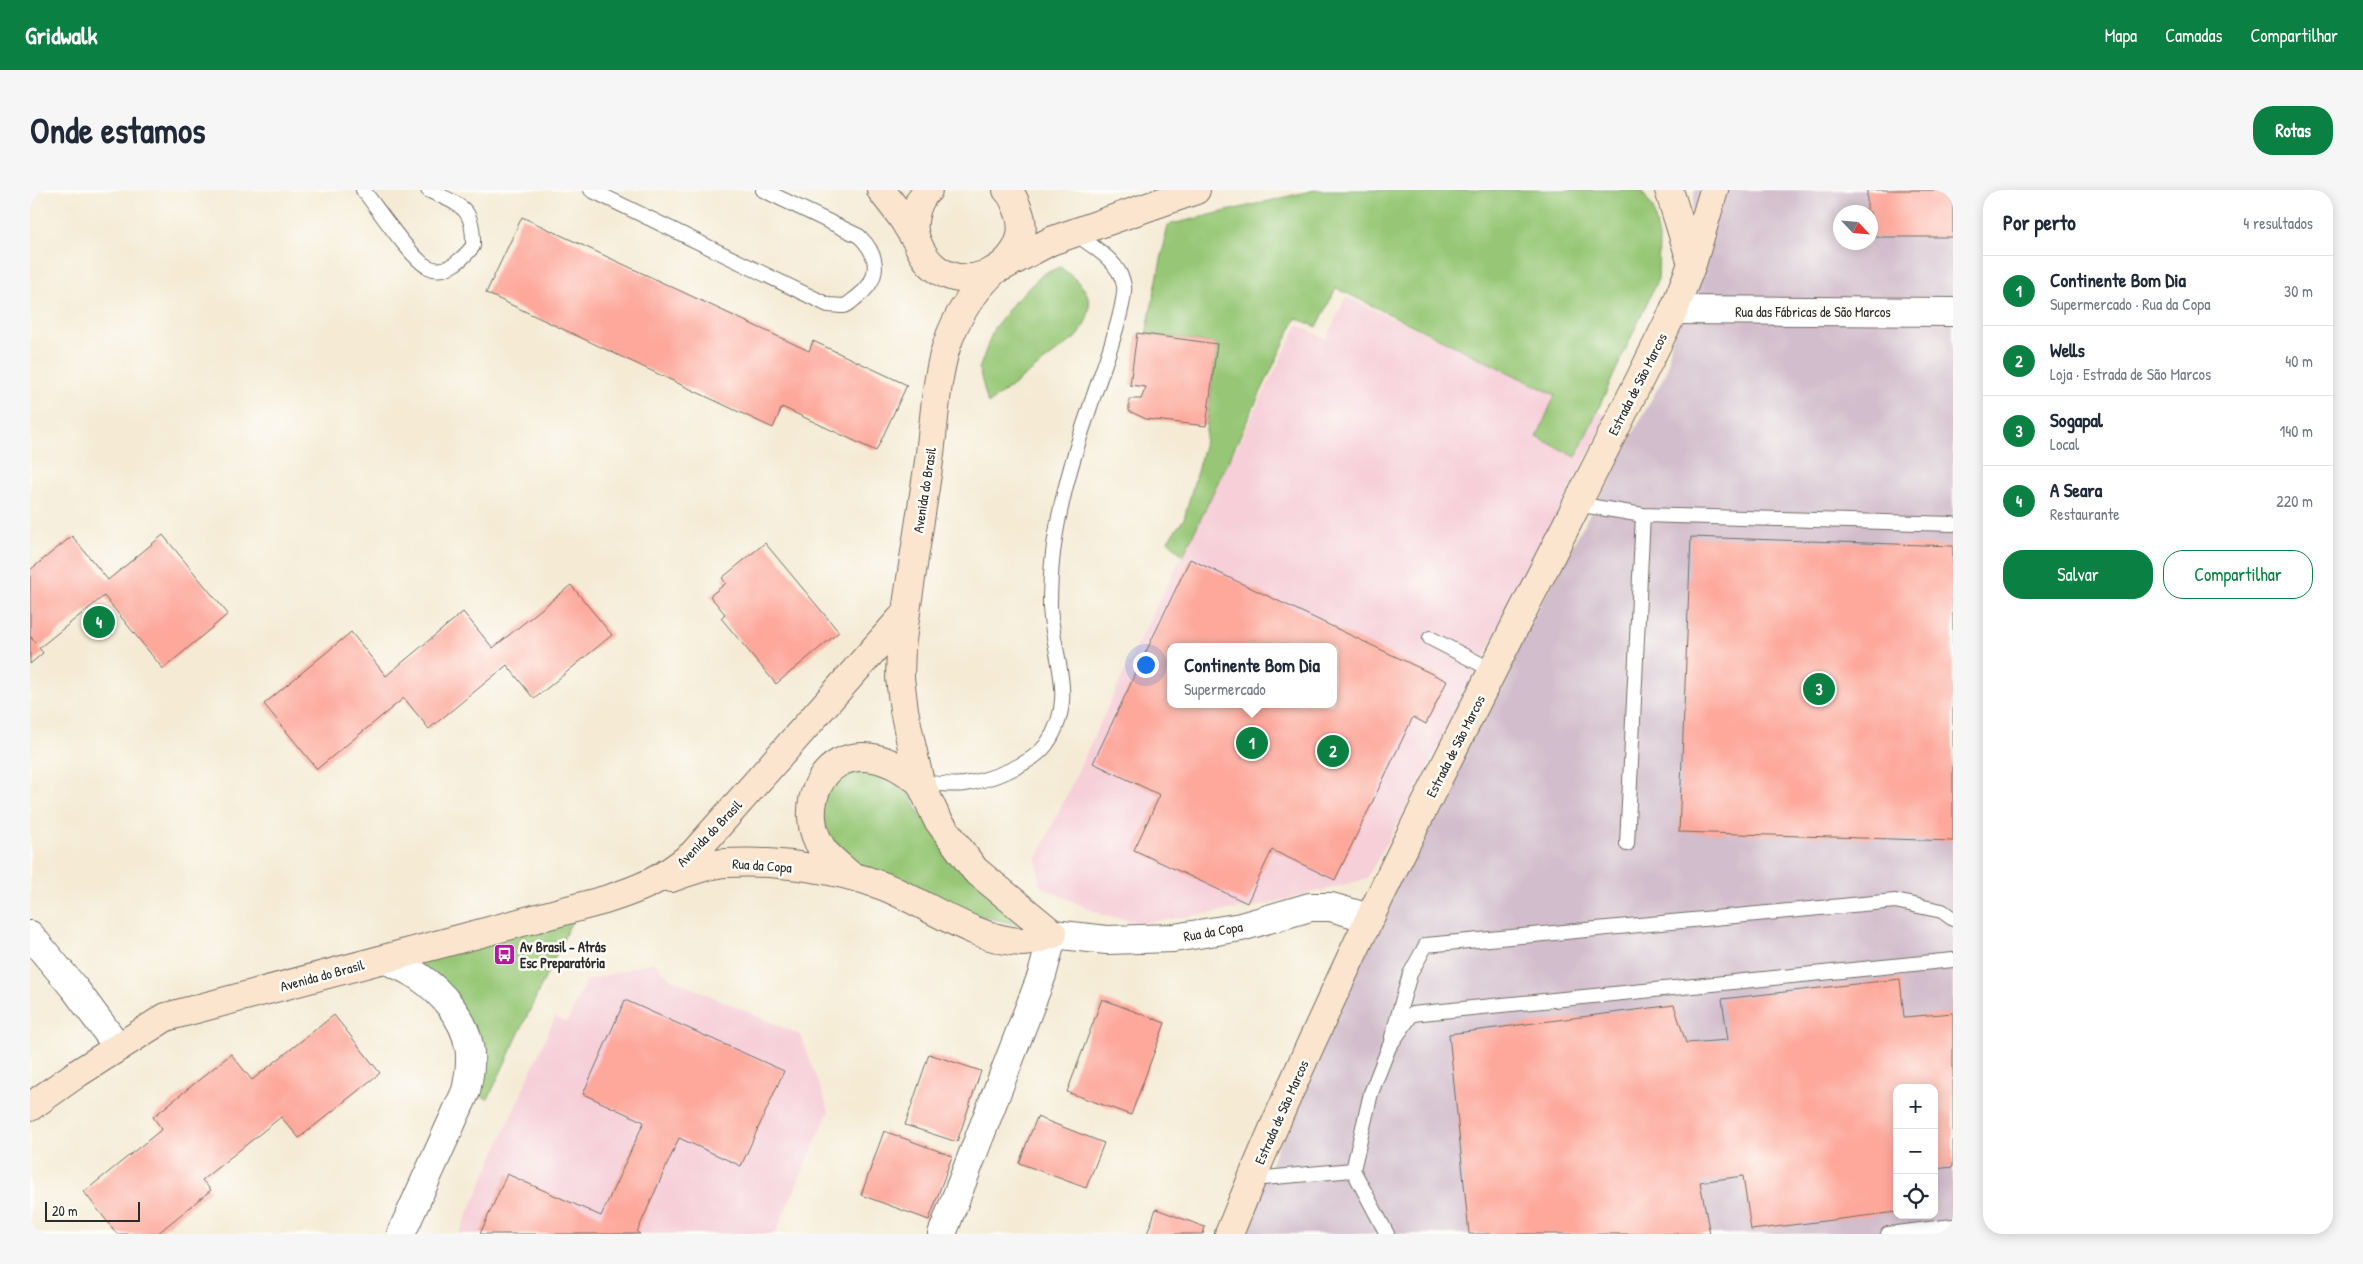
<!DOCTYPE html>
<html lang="pt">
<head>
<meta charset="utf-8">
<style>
  :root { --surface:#fff; --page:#f6f6f7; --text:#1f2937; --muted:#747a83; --line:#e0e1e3; --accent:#0b8043 }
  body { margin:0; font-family:"Patrick Hand",sans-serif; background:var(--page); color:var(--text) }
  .controls { position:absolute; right:15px; bottom:15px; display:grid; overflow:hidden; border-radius:10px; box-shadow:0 2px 12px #0003 }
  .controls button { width:45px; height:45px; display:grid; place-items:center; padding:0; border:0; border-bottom:1px solid var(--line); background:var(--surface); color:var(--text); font:25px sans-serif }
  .compass { position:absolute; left:1803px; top:15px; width:45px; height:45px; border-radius:50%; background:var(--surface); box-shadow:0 2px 12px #0003; rotate:116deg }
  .scale { position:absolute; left:15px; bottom:12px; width:95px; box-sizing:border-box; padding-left:5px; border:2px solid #2b2b2b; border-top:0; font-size:14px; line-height:18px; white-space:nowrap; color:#2b2b2b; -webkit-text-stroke:4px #fdfcf7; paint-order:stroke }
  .you { position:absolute; left:1115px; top:474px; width:18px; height:18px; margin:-12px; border:4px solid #fff; border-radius:50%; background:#1a73e8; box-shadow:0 0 0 8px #1a73e833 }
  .badge { display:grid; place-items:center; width:32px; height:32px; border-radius:50%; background:var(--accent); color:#fff; font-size:16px; font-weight:700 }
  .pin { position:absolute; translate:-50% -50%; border:2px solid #fff; box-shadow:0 1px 5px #0006 }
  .popup { position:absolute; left:1137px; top:453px; width:170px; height:65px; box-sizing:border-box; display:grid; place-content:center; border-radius:10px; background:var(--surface); filter:drop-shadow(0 1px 4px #0005); font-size:16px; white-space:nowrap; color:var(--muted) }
  .popup b { font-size:19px; color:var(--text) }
  .popup::after { content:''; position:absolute; left:50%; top:100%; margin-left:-10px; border:10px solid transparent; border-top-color:var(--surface) }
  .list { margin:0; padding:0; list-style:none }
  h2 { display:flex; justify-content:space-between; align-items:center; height:65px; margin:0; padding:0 20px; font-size:21px }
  h2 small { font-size:16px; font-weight:400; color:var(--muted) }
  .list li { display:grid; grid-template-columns:32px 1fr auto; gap:15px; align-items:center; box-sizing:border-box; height:70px; padding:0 20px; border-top:1px solid var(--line) }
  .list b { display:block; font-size:19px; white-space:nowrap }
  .list p { margin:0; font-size:16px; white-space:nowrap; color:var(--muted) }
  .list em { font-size:16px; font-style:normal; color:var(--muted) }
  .actions { display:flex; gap:10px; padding:15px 20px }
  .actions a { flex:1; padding:11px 0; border:1px solid var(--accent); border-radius:20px; text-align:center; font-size:18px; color:var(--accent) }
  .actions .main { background:var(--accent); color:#fff }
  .icon { flex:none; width:28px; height:28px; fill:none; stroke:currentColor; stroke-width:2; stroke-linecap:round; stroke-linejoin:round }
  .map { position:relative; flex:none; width:1923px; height:1044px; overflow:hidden; border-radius:20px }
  header { display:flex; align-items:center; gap:30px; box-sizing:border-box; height:70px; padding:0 25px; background:var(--accent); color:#fff }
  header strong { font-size:24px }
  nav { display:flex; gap:28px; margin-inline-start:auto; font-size:18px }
  .intro { display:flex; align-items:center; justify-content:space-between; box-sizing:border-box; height:120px; padding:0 30px }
  h1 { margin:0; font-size:35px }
  .button { padding:12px 22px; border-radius:20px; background:var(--accent); color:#fff; font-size:18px; font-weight:700 }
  main { display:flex; gap:30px; padding:0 30px }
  aside { flex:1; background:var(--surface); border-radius:20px; box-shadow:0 2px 12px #0003 }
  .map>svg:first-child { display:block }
</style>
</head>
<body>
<header>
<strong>Gridwalk</strong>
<nav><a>Mapa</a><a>Camadas</a><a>Compartilhar</a></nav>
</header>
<div class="intro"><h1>Onde estamos</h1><a class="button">Rotas</a></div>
<main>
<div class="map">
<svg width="1923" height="1044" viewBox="0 0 1923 1044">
  <rect width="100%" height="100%" fill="#fdfcf7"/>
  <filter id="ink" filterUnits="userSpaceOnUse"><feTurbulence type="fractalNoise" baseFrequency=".02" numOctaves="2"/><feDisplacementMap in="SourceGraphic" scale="10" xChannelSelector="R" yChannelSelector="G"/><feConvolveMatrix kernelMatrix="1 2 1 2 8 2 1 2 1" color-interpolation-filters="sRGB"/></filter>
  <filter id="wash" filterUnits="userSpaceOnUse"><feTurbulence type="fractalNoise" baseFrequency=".0096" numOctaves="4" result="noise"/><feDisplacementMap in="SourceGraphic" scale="20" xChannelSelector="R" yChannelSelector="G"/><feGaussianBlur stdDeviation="1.12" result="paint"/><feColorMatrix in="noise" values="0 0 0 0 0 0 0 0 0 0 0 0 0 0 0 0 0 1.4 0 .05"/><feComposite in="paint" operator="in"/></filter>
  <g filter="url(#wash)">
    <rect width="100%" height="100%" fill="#f5ebd5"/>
    <!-- built -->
    <path fill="#f6cfd9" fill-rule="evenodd" d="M1316 107 1578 226 1380 612 1336 689 1231 716 1112 733 1072 725 1010 696 1007 668 1105 459 1268 135 1296 149ZM1141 457H1303V514H1141Z
      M623 772 640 788 770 845 799 921 745 1044H429L525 827 537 833 556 791Z"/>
    <!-- industrial -->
    <path fill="#d1bdcb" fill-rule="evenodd" d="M1665 0H1923V1044H1213L1329 750 1637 181ZM1810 22H1840V52H1810ZM1867 898H1904V1025H1867Z"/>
    <!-- green -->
    <path fill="#97c776" stroke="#617950" d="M1285 0H1611L1623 18 1629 48 1628 89 1546 267 1507 247 1525 205 1306 98 1287 137 1266 128 1153 366 1138 350 1154 329 1174 256 1187 154 1116 144 1138 35Z
      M1030 77C1059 99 1069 110 1049 145L958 214 949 179 964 138 985 111 1013 84Z
      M827 577 856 583 879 602 891 626 1000 738 923 719 835 681 794 650 790 609 800 590Z
      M549 716 458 909 436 901 431 832 354 769Z"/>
    <g id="blocks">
      <!-- building -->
      <path fill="#fda89b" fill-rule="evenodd" d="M1837 0H1923V47H1840V22H1837Z
        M492 27 779 161 783 151 877 195 846 261 752 217 743 238 456 103Z
        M1107 143 1187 154 1176 236 1116 229 1099 221V209H1111L1116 197 1100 195Z
        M133 345 198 424 133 479 74 406 9 458 13 463 0 474V447L5 452 0 446V380L42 346 78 390Z
        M1661 347 1923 356V651L1649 642Z
        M735 353 809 442 746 494 691 428 695 424 680 406 696 393 692 388Z
        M1160 369 1417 491 1396 534 1383 527 1305 690 1242 660 1217 713 1104 660 1130 605 1063 573ZM1141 457H1303V514H1141Z
        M541 395 582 445 504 509 477 475 399 539 374 508 287 579 234 514 321 442 356 486 433 422 463 458Z
        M1870 789 1874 827 1923 823V977L1904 979V898H1867V1022L1721 1040 1713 986 1670 992 1680 1044H1439L1419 844 1644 815 1656 853 1698 850 1692 809Z
        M1072 809 1135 833 1101 925 1037 902Z
        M595 810 754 881 711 976 649 948 607 1042 610 1044H450L477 984 571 1026 614 932 553 904Z
        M304 825 350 883 269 948 251 927 172 990 181 1000 127 1044H87L54 1002 132 939 123 927 201 864 222 890Z
        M899 864 951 881 927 952 875 935Z
        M1007 927 1074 953 1056 998 989 973Z
        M854 941 922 966 899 1030 831 1005Z
        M1126 1019 1175 1037 1173 1044H1117Z"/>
    </g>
  </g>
  <g filter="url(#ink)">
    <use href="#blocks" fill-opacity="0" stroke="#726e66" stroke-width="1"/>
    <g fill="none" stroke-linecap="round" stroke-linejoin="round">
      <defs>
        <path id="lane" d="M333 0C346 16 382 70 398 77 415 86 433 69 443 56 444 16 431 16 398 0
          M561 0 798 115C803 115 809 116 814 116 818 115 823 110 827 107 851 89 850 66 829 46L733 0
          M1546 314 1613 325 1923 334
          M1400 448 1464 481
          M890 592C904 593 921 596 935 594 959 590 1001 575 1016 555 1049 509 1022 465 1020 416 1020 399 1021 380 1023 363 1029 315 1043 266 1059 220 1070 185 1085 151 1092 115 1093 109 1095 102 1094 96 1090 71 1063 57 1044 43
          M1597 654 1613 325
          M1362 847 1380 784 1396 755 1865 711 1912 721 1923 729
          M1222 989 1323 980
          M1357 1044 1323 980 1341 903 1359 857 1382 824 1923 770
          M1858 1044 1923 1036"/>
        <path id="street" d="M1644 120 1923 122
          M0 745 45 799 88 857
          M354 769C365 774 378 779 388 786 411 801 434 828 439 856 442 871 439 887 436 901L371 1044
          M912 1044 1012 785 1023 744 1077 750 1144 748 1211 737 1280 717H1301L1339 728"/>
        <path id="secondary" d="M851 0 871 26 887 52
          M898 0C887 10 881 32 885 46 910 126 1012 78 988 20 985 12 983 6 977 0
          M1639 0 1662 74
          M972 77 1021 51 1166 0
          M963 82C901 144 910 199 898 278 889 338 879 398 871 457L870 488 874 520 882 558 890 592 907 629 945 680 1023 744
          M821 686C812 678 800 669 793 660 766 621 790 558 843 568 861 571 875 581 890 592
          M641 688C658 682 678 674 696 673 745 670 808 679 853 696 896 713 946 751 993 752 1002 752 1014 747 1023 744
          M0 917 48 883 136 827 575 710C615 697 631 690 663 664L876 423
          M1199 1044C1327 727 1494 427 1644 120L1662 74 1684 0"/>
      </defs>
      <!-- lane casing -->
      <use href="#lane" stroke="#726e66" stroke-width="16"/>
      <!-- street casing -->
      <use href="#street" stroke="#726e66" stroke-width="30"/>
      <!-- secondary casing -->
      <use href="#secondary" stroke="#726e66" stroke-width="30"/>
      <!-- lane -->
      <use href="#lane" stroke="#fff" stroke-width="14"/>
      <!-- street -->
      <use href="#street" stroke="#fff" stroke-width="28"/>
      <!-- secondary -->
      <use href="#secondary" stroke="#fbe5cf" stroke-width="28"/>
    </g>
  </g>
  <!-- icons -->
  <defs>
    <symbol id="bus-square" viewBox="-11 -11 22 22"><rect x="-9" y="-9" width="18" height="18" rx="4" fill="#b5179e" stroke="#fdfcf7"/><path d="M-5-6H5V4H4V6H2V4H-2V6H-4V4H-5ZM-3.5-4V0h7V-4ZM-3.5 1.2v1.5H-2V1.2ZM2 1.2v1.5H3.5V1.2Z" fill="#fff"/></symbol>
  </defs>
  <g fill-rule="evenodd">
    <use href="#bus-square" x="462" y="752" width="25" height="25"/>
  </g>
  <g text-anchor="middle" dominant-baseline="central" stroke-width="5" stroke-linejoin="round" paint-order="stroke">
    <!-- street labels -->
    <g font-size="14" fill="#2b2b2b" stroke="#fdfcf7">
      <text x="1783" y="121">Rua das Fábricas de São Marcos</text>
      <text transform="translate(1607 194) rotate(-63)">Estrada de São Marcos</text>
      <text transform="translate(894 300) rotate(-81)">Avenida do Brasil</text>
      <text transform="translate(1425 556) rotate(-63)">Estrada de São Marcos</text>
      <text transform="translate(679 643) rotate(-46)">Avenida do Brasil</text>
      <text transform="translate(732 675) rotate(4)">Rua da Copa</text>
      <text transform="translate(1183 741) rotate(-10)">Rua da Copa</text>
      <text transform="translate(292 785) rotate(-15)">Avenida do Brasil</text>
      <text transform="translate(1251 922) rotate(-66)">Estrada de São Marcos</text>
    </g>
    <!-- poi labels -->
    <g font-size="14" font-weight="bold" fill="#2b2b2b" stroke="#fdfcf7" text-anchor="start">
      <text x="490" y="756">Av Brasil - Atrás<tspan x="490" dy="16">Esc Preparatória</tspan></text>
    </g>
  </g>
</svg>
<div class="controls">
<button>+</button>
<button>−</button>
<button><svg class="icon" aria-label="locate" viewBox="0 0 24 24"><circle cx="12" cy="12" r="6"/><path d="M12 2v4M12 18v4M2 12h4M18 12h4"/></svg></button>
</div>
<svg class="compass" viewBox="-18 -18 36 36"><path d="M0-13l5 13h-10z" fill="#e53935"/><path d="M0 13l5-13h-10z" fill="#747a83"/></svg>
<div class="scale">20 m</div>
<div class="you"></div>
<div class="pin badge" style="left:1222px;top:553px">1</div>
<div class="popup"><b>Continente Bom Dia</b>Supermercado</div>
<div class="pin badge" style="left:1303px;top:561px">2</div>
<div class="pin badge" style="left:1789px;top:499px">3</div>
<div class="pin badge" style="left:69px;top:432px">4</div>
</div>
<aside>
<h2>Por perto<small>4 resultados</small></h2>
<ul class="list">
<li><span class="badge">1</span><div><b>Continente Bom Dia</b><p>Supermercado · Rua da Copa</p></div><em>30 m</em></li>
<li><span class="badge">2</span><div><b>Wells</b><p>Loja · Estrada de São Marcos</p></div><em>40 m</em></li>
<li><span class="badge">3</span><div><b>Sogapal</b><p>Local</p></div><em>140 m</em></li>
<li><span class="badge">4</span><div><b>A Seara</b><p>Restaurante</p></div><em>220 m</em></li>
</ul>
<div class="actions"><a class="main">Salvar</a><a>Compartilhar</a></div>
</aside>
</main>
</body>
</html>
